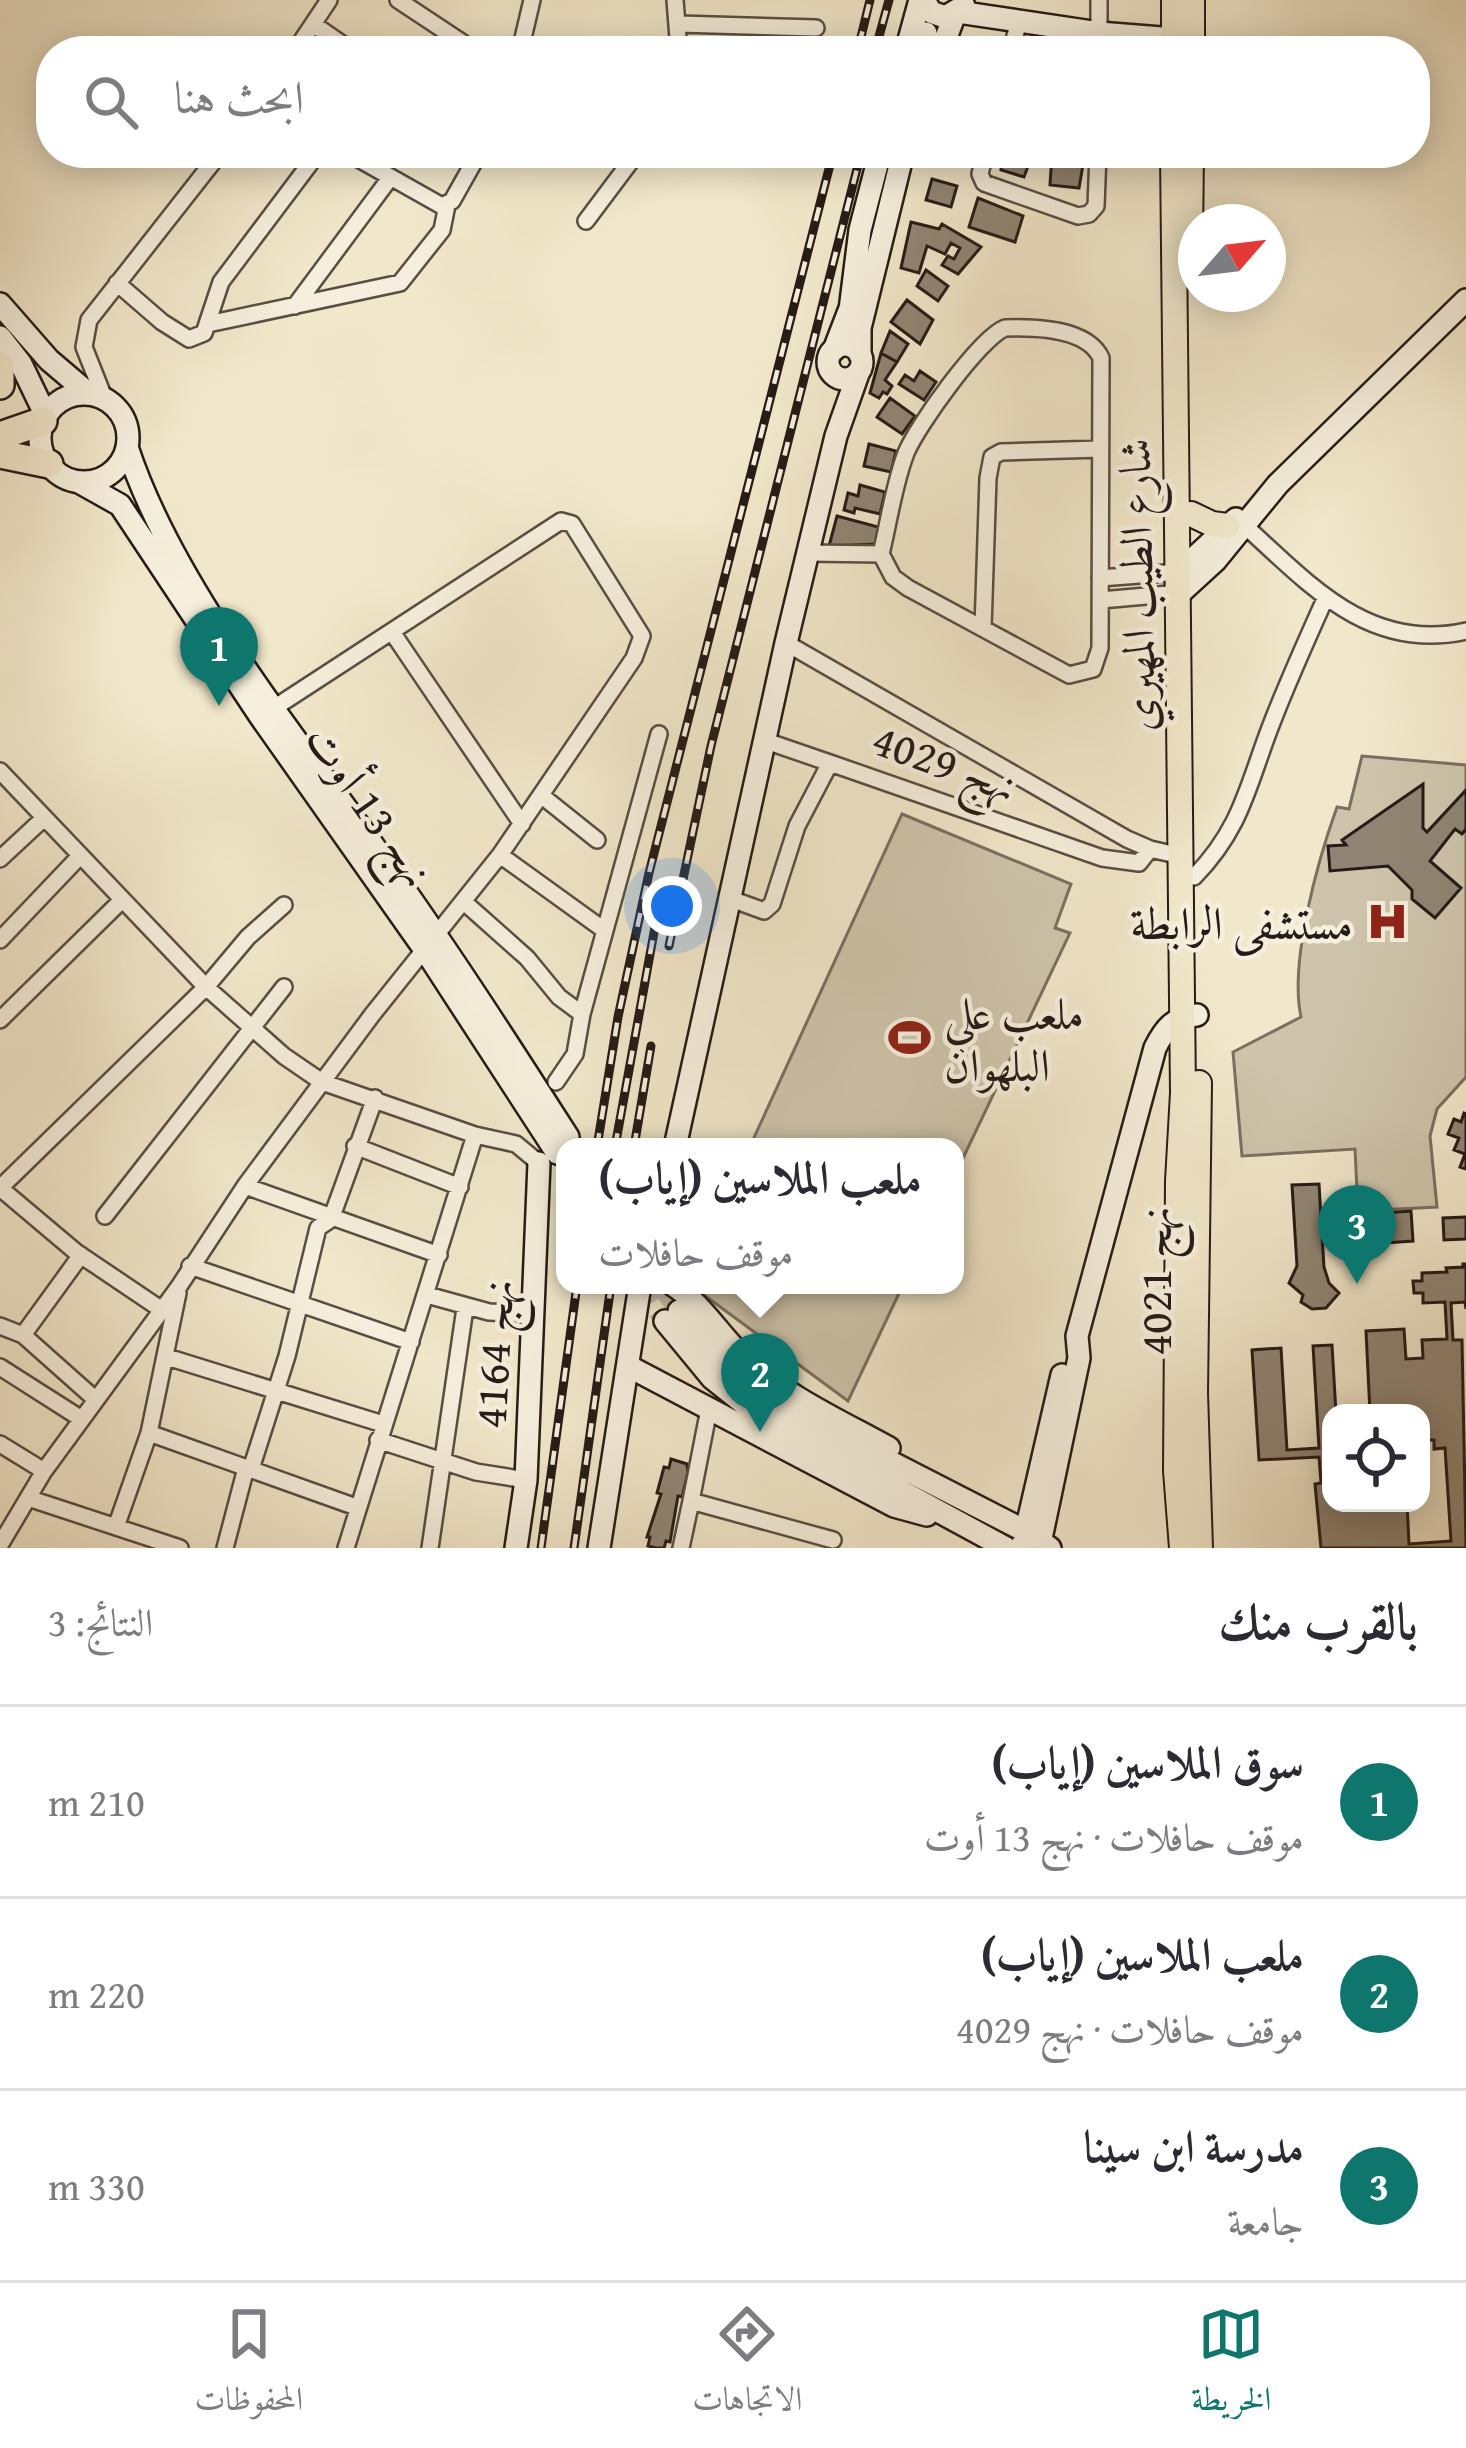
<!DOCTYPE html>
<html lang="ar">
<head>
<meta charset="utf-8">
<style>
  :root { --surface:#fff; --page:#f2f2f3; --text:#2b2b33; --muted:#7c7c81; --line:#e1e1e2; --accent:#0f766e }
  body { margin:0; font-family:"Gentium Book Plus",Amiri,serif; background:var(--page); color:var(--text); direction:rtl }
  .controls { position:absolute; right:36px; bottom:36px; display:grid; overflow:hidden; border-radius:24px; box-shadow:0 6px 30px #0003 }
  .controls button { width:108px; height:108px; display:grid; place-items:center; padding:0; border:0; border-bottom:3px solid var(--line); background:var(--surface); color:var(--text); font:60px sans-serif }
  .compass { position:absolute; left:1178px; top:204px; width:108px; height:108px; border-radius:50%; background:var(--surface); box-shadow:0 6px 30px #0003; rotate:62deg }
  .you { position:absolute; left:672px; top:906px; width:42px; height:42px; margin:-30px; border:9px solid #fff; border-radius:50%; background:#1a73e8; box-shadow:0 0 0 18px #1a73e833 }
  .badge { display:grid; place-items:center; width:78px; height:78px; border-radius:50%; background:var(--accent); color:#fff; font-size:39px; font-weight:700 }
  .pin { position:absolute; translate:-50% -99px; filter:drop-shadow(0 3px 6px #0008) }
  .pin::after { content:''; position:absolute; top:63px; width:42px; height:36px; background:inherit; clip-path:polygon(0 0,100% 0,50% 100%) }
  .popup { position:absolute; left:556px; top:1138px; width:408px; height:156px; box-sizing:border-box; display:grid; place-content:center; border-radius:24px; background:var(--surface); filter:drop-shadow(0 3px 9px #0005); font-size:39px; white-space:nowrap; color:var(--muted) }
  .popup b { font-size:45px; color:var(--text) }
  .popup::after { content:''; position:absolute; left:50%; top:100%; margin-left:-24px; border:24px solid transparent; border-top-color:var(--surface) }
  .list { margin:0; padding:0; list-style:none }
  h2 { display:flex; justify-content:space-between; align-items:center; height:156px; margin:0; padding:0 48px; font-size:51px }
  h2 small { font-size:39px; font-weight:400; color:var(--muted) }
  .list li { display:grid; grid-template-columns:78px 1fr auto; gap:36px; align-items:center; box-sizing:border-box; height:192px; padding:0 48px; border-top:3px solid var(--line) }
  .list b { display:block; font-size:45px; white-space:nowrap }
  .list p { margin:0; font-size:39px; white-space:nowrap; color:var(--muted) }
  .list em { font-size:39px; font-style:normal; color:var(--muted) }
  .icon { flex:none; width:66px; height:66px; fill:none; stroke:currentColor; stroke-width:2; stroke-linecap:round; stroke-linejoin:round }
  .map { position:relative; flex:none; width:1466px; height:1548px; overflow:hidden; direction:ltr }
  .search { position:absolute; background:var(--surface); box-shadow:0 6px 30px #0003; left:36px; right:36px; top:36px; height:132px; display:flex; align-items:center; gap:30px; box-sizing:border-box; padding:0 42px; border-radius:48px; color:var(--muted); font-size:45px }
  .sheet { height:732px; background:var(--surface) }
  nav { display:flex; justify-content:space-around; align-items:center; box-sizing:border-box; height:168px; border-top:3px solid var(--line); background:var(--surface); font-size:33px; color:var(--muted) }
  nav a { display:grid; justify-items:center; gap:6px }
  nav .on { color:var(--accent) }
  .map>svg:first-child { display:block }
</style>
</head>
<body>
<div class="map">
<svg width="1466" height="1548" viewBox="0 0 1466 1548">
  <rect width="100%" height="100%" fill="#f1e7ca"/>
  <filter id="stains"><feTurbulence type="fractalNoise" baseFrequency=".00167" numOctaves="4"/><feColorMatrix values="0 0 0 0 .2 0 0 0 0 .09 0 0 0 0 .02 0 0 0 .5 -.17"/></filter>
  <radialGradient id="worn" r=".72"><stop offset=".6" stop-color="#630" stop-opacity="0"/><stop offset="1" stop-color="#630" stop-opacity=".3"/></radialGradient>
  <!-- green -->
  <path fill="#cec4ab" stroke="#7a7060" stroke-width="3" d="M1362 756 1466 765V1077L1437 1109 1430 1136 1437 1207 1358 1211 1355 1149 1242 1156 1233 1052 1301 1017C1289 962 1318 860 1337 807L1349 809Z
    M902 814 1071 884 1055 928 1070 933 955 1175V1147H761L752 1142Z
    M704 1285H903L848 1401 700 1292Z"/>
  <!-- building -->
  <path fill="#908574" stroke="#261b16" stroke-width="3" d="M1003 153H1033L1024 177 1001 170Z
    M1052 153H1085L1079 188 1050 185Z
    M932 179 957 186 951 207 926 200Z
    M978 198 1023 216 1015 242 969 227Z
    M911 222 939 229 942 224 981 247 958 274 942 265 948 256 954 259 960 248 951 243 945 254 927 246 919 273 901 268Z
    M926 270 948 286 938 301 917 286Z
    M907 300 933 320 920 344 891 322Z
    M890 331 908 344 897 362 881 353Z
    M881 353 897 362 885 380 892 386 887 394 883 392 879 398 870 393Z
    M920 371 936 382 924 400 899 384 905 375 914 381Z
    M890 398 915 416 902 434 877 417Z
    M869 444 896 451 891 472 864 466Z
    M860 485 885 492 880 514 855 508 854 513 844 510 848 493 858 496Z
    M837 516 882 528 878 544 829 546Z
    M1423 784V828L1427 832 1466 790V829L1462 834 1455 829 1430 861 1461 888 1435 918 1412 899V890L1388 866 1330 871 1328 846 1346 845 1342 840Z
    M1464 1113 1466 1114V1169L1460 1167 1465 1154 1454 1150 1459 1138 1448 1134 1454 1119 1461 1122Z
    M1319 1184 1324 1267 1329 1283 1339 1293 1326 1308 1312 1309 1301 1302 1303 1295 1289 1283 1297 1266 1292 1185Z
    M1411 1211 1413 1241 1385 1243 1383 1213Z
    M1466 1217V1239L1444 1240 1443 1218Z
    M1463 1264H1466V1309L1465 1302 1451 1303 1453 1340H1462L1466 1548H1321L1315 1484 1321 1483 1319 1457 1259 1460 1252 1350 1281 1348 1287 1450 1319 1448 1313 1346 1332 1345 1336 1413H1331V1503H1407L1409 1544 1451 1541 1445 1448 1434 1449V1440H1421V1413H1370L1366 1331 1404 1329 1406 1359 1423 1358 1422 1340 1447 1339 1445 1302 1423 1303V1293H1414L1413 1281H1422V1273L1447 1272 1446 1268 1463 1267Z
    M671 1459 687 1464 688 1472 682 1497 678 1496 670 1542 666 1541 664 1548H656L648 1546 650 1537H647L661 1494 657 1493 664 1467 669 1468Z"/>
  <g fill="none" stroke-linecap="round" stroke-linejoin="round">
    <!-- secondary-tunnel -->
    <path stroke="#c8bea6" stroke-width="21" stroke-dasharray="21 10" stroke-linecap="butt" d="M641 1285 665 1321
      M662 1285 679 1311"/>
    <defs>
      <path id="street" d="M398 0 475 51
        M675 0 679 51
        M313 24 352 51
        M679 24 816 28
        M295 51 329 0
        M520 51 532 0
        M1011 51 1019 21
        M1099 51V0
        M348 153 442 206 452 201 479 153
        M985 153 980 174 984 183 1078 216 1089 214 1096 206 1098 153
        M586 221 637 153
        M117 283 162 322 189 339 204 333 221 282 318 153
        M295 306 390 178
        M208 324 400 283 442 230 447 205
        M1005 328C1035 327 1087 328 1101 358L1100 648 1093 669 1069 675 908 588 893 577 881 554C889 521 894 484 906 453 917 426 980 338 1005 328Z
        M105 400 84 347 89 320 220 153
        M1244 525C1308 583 1369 653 1466 631
        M808 553 881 554
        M1100 578 1179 572
        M1101 600 1180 593
        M983 628 988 478 992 457 1001 452 1100 449
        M392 632 522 824
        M786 643 1127 839 1150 849 1181 856
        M766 741 830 763
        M0 771 206 987 284 1056 322 1082 475 1135 516 1144 539 1163
        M542 796 597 840
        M500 855 604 930
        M0 859 43 819
        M1194 877C1243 827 1248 783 1273 720 1289 679 1307 639 1325 599
        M731 899 764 911 772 904 797 826 830 763 1102 858 1139 863 1150 849
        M464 902 527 958 559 997 582 1014
        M0 940 79 857
        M0 1020 121 901
        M556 1082 575 1054 582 1014 659 734
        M355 1146 460 1187
        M245 1186 439 1255
        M0 1188 206 987 248 937 284 905
        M0 1188 76 1252 162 1310
        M105 1216 284 987
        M190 1266 411 1342
        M427 1295 489 1312 535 1314
        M0 1326 23 1335 95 1399
        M23 1335 81 1255
        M167 1357 383 1424
        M0 1367 80 1418
        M149 1433 356 1507
        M378 1440 476 1472 526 1480
        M0 1444 44 1471
        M251 1469 287 1356 318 1228 331 1219 375 1098
        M28 1498 180 1548
        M691 1501 709 1409
        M116 1527 149 1433 178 1293
        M0 1545 44 1471 178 1288 245 1186 372 1015 500 855 634 658 642 636 572 524 561 521 274 708
        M225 1548 246 1468
        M346 1548 475 1135
        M430 1548 465 1308
        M681 1548 691 1501 833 1540"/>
      <path id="secondary" d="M924 0 931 12 945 17 964 6
        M958 12 1099 33 1174 39
        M906 51 920 0
        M922 51 926 33
        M941 51 955 14
        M0 304 49 360 89 394
        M850 310 860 230 880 153
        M0 337 21 364 46 416
        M828 362a17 17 0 1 1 34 0a17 17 0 1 1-34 0Z
        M834 350 854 298
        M860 355V328L903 153
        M40 438a44 44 0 1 1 88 0a44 44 0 1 1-88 0Z
        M127 447C171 582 287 726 370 841 440 938 504 1037 568 1137
        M79 482 120 505 260 716 425 950 557 1153
        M1179 572 1236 519
        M1180 593 1215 561 1278 484 1466 300
        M675 1147 786 643 836 436 859 371
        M673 1285C702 1304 720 1336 745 1359 787 1397 840 1421 889 1448
        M679 1311 727 1370 766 1398 1027 1532 1050 1548
        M665 1321 712 1378 752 1410 1006 1548
        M628 1366 894 1506 927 1515
        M516 1548 526 1480 539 1163
        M599 1548 640 1285
        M1022 1548 1062 1375
        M1039 1548 1079 1358 1077 1336 1155 1048C1165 1028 1174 1017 1197 1015"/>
      <path id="primary" d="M1174 51V0
        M1192 51V0
        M1173 153 1183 1093 1178 1181 1176 1471 1182 1548
        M1190 238 1191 153
        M1191 514 1212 524 1227 526
        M1199 1083 1195 1393 1200 1548"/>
      <path id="highway" d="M0 366V385
        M0 436 43 421
        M0 454 49 464"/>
    </defs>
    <!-- street casing -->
    <use href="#street" stroke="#594e43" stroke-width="20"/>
    <!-- secondary casing -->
    <use href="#secondary" stroke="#261b16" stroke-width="26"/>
    <!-- primary casing -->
    <use href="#primary" stroke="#261b16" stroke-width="28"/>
    <!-- highway casing -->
    <use href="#highway" stroke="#261b16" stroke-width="32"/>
    <!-- street -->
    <use href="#street" stroke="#f6efdd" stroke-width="15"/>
    <!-- secondary -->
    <use href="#secondary" stroke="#f6efdd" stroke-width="21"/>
    <!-- primary -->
    <use href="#primary" stroke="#f1e7ca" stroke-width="24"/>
    <!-- highway -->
    <use href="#highway" stroke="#f1e7ca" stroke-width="27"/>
    <defs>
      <path id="rail" d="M859 45 870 0
        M875 51 889 0
        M669 946 711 746 861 153
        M597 1147 618 1017 649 873 833 153
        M615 1147 657 916
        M634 1147 651 1046
        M541 1548 577 1285
        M574 1548 611 1285"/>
    </defs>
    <!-- rail casing -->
    <use href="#rail" stroke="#261b16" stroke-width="9"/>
    <!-- rail -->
    <use href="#rail" stroke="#f6efdd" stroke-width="4.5" stroke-dasharray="14" stroke-linecap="butt"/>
  </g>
  <!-- icons -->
  <defs>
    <symbol id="hospital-bare" viewBox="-9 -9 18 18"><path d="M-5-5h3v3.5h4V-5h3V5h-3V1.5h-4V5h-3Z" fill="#8f2418" stroke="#f6efdd" stroke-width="2.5" paint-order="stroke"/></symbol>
    <symbol id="stadium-bare" viewBox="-9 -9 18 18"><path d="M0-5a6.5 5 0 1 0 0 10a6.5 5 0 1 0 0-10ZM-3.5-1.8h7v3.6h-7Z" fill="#8f2418" stroke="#f6efdd" stroke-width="2.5" paint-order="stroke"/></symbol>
  </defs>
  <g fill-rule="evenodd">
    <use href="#hospital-bare" x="1358" y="892" width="59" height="59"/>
    <use href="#stadium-bare" x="880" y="1008" width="59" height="59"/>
  </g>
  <g text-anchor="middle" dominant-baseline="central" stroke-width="9" stroke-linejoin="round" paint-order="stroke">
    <!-- street labels -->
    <g font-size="45" fill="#261b16" stroke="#f6efdd">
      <text transform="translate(1136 585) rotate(-91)">شارع الطيب المهيري</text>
      <text transform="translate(945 762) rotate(20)">نهج 4029</text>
      <text transform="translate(370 805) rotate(55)">نهج 13 أوت</text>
      <text transform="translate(1154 1281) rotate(-90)">نهج 4021</text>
      <text transform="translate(493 1354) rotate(-87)">نهج 4164</text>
    </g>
    <!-- poi labels -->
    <g font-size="45" fill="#261b16" stroke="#f6efdd" text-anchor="end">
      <text x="1353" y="922">مستشفى الرابطة</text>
      <text x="944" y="1012" text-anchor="start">ملعب علي<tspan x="944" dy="52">البلهوان</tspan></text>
    </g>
  </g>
  <rect width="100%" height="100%" filter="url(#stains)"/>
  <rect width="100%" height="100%" fill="url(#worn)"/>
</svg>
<div class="controls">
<button><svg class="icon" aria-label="locate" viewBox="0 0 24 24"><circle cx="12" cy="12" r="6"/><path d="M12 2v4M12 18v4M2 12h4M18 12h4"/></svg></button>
</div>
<svg class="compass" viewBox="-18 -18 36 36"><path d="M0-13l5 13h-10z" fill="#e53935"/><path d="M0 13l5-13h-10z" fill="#7c7c81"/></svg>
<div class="you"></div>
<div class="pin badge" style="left:219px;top:706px">1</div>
<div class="pin badge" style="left:760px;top:1432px">2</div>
<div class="popup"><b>ملعب الملاسين (إياب)</b>موقف حافلات</div>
<div class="pin badge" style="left:1357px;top:1284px">3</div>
<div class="search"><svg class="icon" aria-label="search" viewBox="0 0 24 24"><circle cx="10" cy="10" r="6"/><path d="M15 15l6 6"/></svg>ابحث هنا</div>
</div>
<section class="sheet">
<h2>بالقرب منك<small>النتائج: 3</small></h2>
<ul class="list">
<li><span class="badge">1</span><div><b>سوق الملاسين (إياب)</b><p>موقف حافلات · نهج 13 أوت</p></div><em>210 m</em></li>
<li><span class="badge">2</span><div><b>ملعب الملاسين (إياب)</b><p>موقف حافلات · نهج 4029</p></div><em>220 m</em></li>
<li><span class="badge">3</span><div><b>مدرسة ابن سينا</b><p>جامعة</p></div><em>330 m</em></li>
</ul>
</section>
<nav>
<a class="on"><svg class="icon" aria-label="map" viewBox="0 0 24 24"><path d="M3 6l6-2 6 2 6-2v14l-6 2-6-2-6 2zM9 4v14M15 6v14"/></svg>الخريطة</a>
<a><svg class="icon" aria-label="directions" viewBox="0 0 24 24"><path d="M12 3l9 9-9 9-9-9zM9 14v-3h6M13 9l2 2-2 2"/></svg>الاتجاهات</a>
<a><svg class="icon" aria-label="saved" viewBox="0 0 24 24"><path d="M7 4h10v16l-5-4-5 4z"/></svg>المحفوظات</a>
</nav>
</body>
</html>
